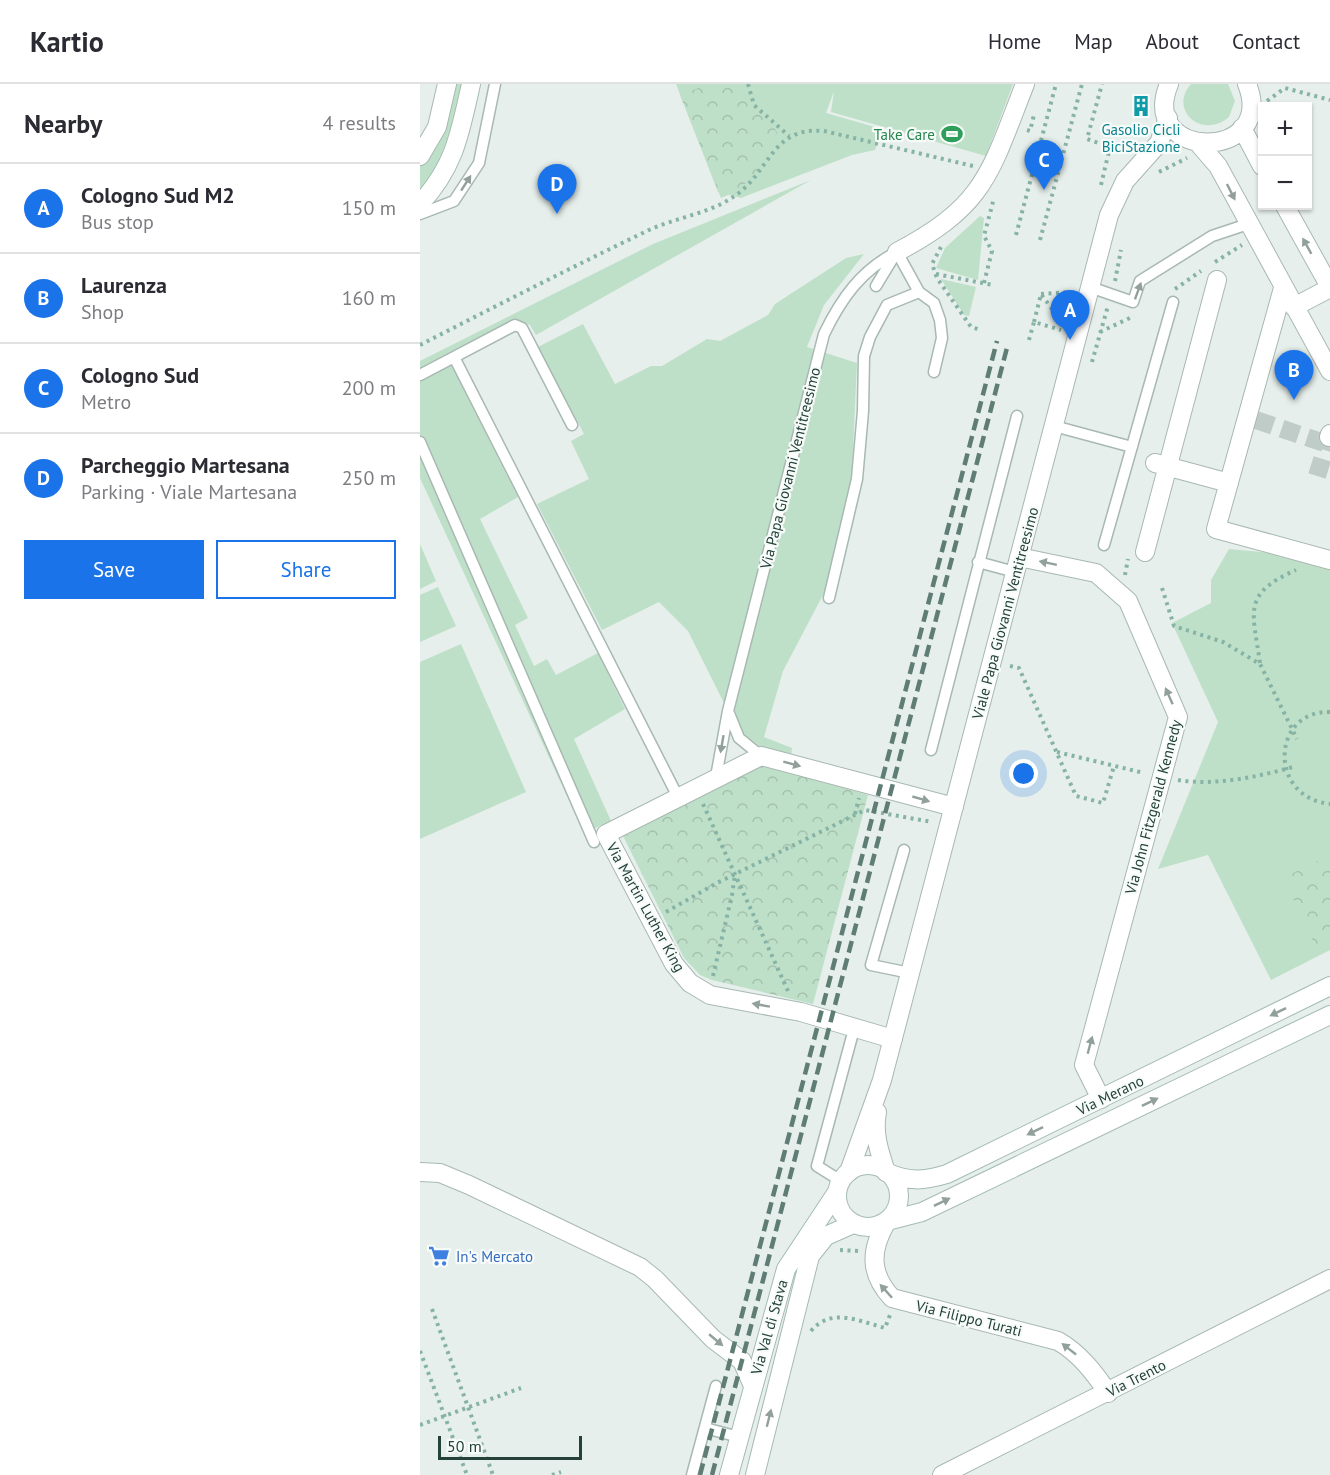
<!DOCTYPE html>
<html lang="en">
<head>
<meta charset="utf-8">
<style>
  :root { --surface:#fff; --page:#f7f7f7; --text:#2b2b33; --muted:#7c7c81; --line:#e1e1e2; --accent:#1a73e8 }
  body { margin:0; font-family:"PT Sans",sans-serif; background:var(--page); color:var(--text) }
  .controls { position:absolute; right:18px; top:18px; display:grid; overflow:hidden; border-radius:0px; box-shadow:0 2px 4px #0004 }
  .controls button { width:54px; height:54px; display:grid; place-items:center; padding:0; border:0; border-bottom:2px solid var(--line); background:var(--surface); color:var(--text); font:30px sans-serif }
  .scale { position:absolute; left:18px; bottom:15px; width:144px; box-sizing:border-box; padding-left:6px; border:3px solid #24423a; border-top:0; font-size:16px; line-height:21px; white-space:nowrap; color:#24423a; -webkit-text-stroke:4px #f7fbf9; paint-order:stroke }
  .you { position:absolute; left:604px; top:690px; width:21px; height:21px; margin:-15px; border:4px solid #fff; border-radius:50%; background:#1a73e8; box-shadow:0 0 0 9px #1a73e833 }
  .badge { display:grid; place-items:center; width:39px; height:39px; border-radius:50%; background:var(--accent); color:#fff; font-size:20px; font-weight:700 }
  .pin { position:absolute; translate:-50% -50px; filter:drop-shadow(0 2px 3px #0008) }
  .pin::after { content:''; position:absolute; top:32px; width:21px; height:18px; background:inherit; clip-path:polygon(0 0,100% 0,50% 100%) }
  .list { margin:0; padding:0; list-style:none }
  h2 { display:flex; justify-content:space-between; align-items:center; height:78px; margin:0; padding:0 24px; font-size:26px }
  h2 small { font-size:20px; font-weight:400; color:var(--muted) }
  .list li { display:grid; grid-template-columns:39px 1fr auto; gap:18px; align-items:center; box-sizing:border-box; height:90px; padding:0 24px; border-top:2px solid var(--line) }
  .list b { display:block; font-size:22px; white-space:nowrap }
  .list p { margin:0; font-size:20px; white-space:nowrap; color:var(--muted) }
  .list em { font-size:20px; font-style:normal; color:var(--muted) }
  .actions { display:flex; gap:12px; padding:18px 24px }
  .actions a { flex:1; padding:14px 0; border:2px solid var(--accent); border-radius:0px; text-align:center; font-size:21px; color:var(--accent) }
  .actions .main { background:var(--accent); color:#fff }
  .map { position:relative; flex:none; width:910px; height:1391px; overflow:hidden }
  header { display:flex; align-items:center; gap:36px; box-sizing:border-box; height:84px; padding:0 30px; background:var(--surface); border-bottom:2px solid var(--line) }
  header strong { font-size:28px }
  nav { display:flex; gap:33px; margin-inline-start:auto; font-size:21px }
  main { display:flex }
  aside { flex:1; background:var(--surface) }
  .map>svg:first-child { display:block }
</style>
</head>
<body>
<header>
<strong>Kartio</strong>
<nav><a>Home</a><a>Map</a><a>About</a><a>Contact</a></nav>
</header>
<main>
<aside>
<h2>Nearby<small>4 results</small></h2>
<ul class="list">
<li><span class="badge">A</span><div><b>Cologno Sud M2</b><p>Bus stop</p></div><em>150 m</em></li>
<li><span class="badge">B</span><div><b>Laurenza</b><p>Shop</p></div><em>160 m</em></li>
<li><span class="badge">C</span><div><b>Cologno Sud</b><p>Metro</p></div><em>200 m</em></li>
<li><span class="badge">D</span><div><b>Parcheggio Martesana</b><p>Parking · Viale Martesana</p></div><em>250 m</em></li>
</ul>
<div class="actions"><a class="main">Save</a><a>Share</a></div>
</aside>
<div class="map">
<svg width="910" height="1391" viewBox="0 0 910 1391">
  <defs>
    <pattern id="forest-crowns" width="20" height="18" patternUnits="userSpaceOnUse" patternTransform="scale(1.5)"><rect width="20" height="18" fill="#bfe0c8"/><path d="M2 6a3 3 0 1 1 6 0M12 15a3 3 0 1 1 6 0" fill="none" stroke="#a4c1ad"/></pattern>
  </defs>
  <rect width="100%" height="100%" fill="#e6efeb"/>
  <!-- green -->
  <path fill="#bfe0c8" d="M27 0H51L37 62 0 120V72Z
    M256 0H593L566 72 411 28 414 7 406 29 462 45 455 66 432 71 321 114 298 108Z
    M771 0H808L815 17 809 33C782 56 748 26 771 0Z
    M391 96 116 251 110 241 105 239 30 279 98 413 60 435 108 534 95 541 114 582 127 575 136 591 178 569 205 625 154 655 191 737 164 749 0 394V277L233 160Z
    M560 132 564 134 558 196 516 184 525 164Z
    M444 170 404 221 387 263 437 279 431 407 405 507 363 587 344 653 372 664 371 672 342 664 323 649 308 627 268 547 239 518 182 546 117 420 169 395 151 357 164 350 118 263 163 240 195 300 231 282H242L287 255 300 257 348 231 355 220 426 174Z
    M521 195 556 203 549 232 544 231Z
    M0 460 16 497 0 505Z
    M809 465 853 469 910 482V866L851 896 788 771 738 785 798 638 752 539 791 519V496Z
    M18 503 36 542 0 558V511Z
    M41 560 106 708 0 755V578Z"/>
  <!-- forest -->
  <path fill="url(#forest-crowns)" d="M289 0H323L331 22 355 45 359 53C348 78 328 104 301 114L260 11Z
    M340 679 448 711 393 920 292 896 280 891 264 874 202 750Z
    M910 771V858L897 865 863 794Z"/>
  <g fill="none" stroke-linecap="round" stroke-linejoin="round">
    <!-- street-tunnel -->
    <path stroke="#bfccc8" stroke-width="18" stroke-dasharray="18 9" stroke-linecap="butt" d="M836 336 907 360
      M897 392 909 353"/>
    <defs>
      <path id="lane" d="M0 130 34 117 59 79 75 0
        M477 168 499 208 514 219 520 236 522 254 514 288
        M456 202 476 169
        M670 203 713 218 720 197 792 152 828 140
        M34 273 258 713
        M0 291 95 241 102 244 152 341
        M634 342 712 363
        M0 358 174 758
        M684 461 753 218
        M558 478 595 488
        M409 514 437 395 443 327 444 272 450 253 467 221 499 208
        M308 627 319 654 341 672
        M511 666 597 332
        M296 693 308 627 404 250C421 215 441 186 477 168
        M484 766 451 881 490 889
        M421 1097 397 1082 434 945
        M285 1344 319 1353
        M272 1391 296 1302"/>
      <path id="street" d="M749 0C717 78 858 78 827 0
        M822 44 842 82
        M779 60 798 82 910 287
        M0 72 17 43 27 0
        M865 122 910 203
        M477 168C566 121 570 89 605 0
        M863 204 796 445 910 476
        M874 223 910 204
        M909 353 910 350
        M735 379 809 399
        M725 468 797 196
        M599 473 676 489 708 517 758 633 664 981 681 1015
        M473 955 381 928 290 911 270 899 254 880 186 750 341 672 534 723
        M457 1028C453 1049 459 1067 466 1088
        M0 1088 20 1089 49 1101 220 1183 235 1195 293 1255 322 1277 333 1302
        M429 1088 462 996 689 131 705 97 739 59 748 34
        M467 1137C450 1166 449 1189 472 1214L638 1257C659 1269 674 1288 688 1309
        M522 1391 910 1195"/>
      <path id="secondary" d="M0 120C35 82 40 49 51 0
        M417 1112a31 31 0 1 1 62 0a31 31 0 1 1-62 0Z
        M466 1088C488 1098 504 1097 527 1090L910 902
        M467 1137 502 1128 910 931
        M309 1391 366 1185 417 1108
        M335 1391 390 1172 406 1152 433 1140"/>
    </defs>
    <!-- lane casing -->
    <use href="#lane" stroke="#a8b8b2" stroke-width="13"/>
    <!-- street casing -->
    <use href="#street" stroke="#a8b8b2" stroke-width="20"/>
    <!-- secondary casing -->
    <use href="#secondary" stroke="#a4bbb3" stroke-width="20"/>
    <!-- path -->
    <path stroke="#86b3a5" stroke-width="4" stroke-dasharray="3 4.5" stroke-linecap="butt" d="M328 0 334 21 369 52
      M847 17 865 4 910 16
      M607 46 610 47 614 31
      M739 88 767 74
      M681 101 690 63 667 55 682 0
      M596 151 636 0
      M620 156 662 0
      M521 163 512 180 517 194 551 243 561 246
      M795 178 822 161
      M516 190 573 201
      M695 197 701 166
      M564 199 572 167 564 152 574 114
      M755 205 781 187
      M621 210 651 208
      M614 238 621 210 638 233 645 235
      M680 248 714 232
      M609 256 614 238 641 246
      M0 261C76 222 152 183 229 146 255 134 286 130 310 115 351 91 349 42 404 47L553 82
      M672 278 688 222
      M705 491 708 475
      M742 504 754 542 803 558 840 580 877 655
      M840 579C833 528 821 510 876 486
      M590 582 599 584 656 712 683 719 694 682
      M910 628C852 626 847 713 910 720
      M637 668 724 689
      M758 696C795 702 837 693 873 683
      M283 720 368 907
      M435 730 439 714
      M246 828 297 799 445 726 512 738
      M293 892 312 811 315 791
      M420 1166 439 1167
      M12 1225 73 1391
      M391 1247C411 1223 439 1237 465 1244L470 1231
      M0 1267 47 1391
      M0 1341 101 1304
      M132 1391 141 1388"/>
    <!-- lane -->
    <use href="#lane" stroke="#fff" stroke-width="10"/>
    <!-- street -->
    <use href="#street" stroke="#fff" stroke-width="18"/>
    <!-- secondary -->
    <use href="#secondary" stroke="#fff" stroke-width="18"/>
    <!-- rail -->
    <path stroke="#5f7d75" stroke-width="4.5" stroke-dasharray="12 6" stroke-linecap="butt" d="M280 1391 577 257
      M292 1391 588 260"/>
  </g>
  <!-- one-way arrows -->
  <defs><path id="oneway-solid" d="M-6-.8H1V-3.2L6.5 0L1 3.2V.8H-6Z" transform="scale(1.5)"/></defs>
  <g fill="#92a09c">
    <use href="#oneway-solid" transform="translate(46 99) rotate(-57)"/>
    <use href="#oneway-solid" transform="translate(811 108) rotate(63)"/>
    <use href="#oneway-solid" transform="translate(887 162) rotate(-119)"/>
    <use href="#oneway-solid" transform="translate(718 207) rotate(-70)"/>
    <use href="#oneway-solid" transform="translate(628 479) rotate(-168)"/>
    <use href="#oneway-solid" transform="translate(749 612) rotate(-114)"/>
    <use href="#oneway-solid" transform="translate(302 660) rotate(100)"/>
    <use href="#oneway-solid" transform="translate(372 680) rotate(15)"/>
    <use href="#oneway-solid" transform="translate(501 715) rotate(16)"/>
    <use href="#oneway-solid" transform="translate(341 921) rotate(-170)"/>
    <use href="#oneway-solid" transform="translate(858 928) rotate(154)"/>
    <use href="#oneway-solid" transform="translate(670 961) rotate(-75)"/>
    <use href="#oneway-solid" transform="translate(730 1018) rotate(-26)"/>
    <use href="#oneway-solid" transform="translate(615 1047) rotate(154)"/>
    <use href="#oneway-solid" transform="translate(522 1118) rotate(-26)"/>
    <use href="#oneway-solid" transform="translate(466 1207) rotate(-132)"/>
    <use href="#oneway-solid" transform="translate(296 1256) rotate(40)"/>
    <use href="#oneway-solid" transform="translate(649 1265) rotate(-142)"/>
    <use href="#oneway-solid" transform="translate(349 1334) rotate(-76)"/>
  </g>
  <!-- icons -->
  <defs>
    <symbol id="building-bare" viewBox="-9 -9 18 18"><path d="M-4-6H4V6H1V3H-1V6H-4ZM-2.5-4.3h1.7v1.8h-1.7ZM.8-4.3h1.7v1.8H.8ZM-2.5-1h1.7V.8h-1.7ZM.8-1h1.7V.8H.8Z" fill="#0f9aa8" stroke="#f7fbf9" stroke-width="2.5" paint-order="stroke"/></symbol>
    <symbol id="stadium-bare" viewBox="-9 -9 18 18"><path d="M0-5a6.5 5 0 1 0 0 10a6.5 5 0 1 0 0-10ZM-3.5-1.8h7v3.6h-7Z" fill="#2e9e5b" stroke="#f7fbf9" stroke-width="2.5" paint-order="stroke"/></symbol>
    <symbol id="supermarket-bare" viewBox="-9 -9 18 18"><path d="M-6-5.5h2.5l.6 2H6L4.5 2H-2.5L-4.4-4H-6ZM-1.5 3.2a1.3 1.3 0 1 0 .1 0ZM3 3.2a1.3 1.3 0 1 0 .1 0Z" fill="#3f7fe0" stroke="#f7fbf9" stroke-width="2.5" paint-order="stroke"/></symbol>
  </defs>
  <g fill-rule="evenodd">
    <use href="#building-bare" x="706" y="7" width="30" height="30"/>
    <use href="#stadium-bare" x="517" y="35" width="30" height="30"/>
    <use href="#supermarket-bare" x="4" y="1157" width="30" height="30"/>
  </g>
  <g text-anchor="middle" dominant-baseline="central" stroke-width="4.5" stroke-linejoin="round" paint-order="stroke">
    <!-- culture labels -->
    <g font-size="15" fill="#0d838f" stroke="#f7fbf9">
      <text x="721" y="45">Gasolio Cicli<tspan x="721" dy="17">BiciStazione</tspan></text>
    </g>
    <!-- leisure labels -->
    <g font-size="15" fill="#27864d" stroke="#f7fbf9" text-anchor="end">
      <text x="515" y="50">Take Care</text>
    </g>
    <!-- street labels -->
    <g font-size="15" fill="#24423a" stroke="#f7fbf9">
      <text transform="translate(370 384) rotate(-76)">Via Papa Giovanni Ventitreesimo</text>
      <text transform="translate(585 529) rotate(-75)">Viale Papa Giovanni Ventitreesimo</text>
      <text transform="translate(733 723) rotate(-75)">Via John Fitzgerald Kennedy</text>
      <text transform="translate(226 823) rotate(61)">Via Martin Luther King</text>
      <text transform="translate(690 1011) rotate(-26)">Via Merano</text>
      <text transform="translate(549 1234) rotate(14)">Via Filippo Turati</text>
      <text transform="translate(349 1243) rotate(-74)">Via Val di Stava</text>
      <text transform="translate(716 1294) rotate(-27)">Via Trento</text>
    </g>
    <!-- shop labels -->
    <g font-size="15" fill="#366cbe" stroke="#f7fbf9" text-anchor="start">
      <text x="36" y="1172">In's Mercato</text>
    </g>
  </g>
</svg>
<div class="controls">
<button>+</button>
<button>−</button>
</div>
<div class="scale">50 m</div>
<div class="you"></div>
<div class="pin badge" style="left:650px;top:256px">A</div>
<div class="pin badge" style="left:874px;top:316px">B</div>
<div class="pin badge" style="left:624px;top:106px">C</div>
<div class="pin badge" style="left:137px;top:130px">D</div>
</div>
</main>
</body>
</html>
